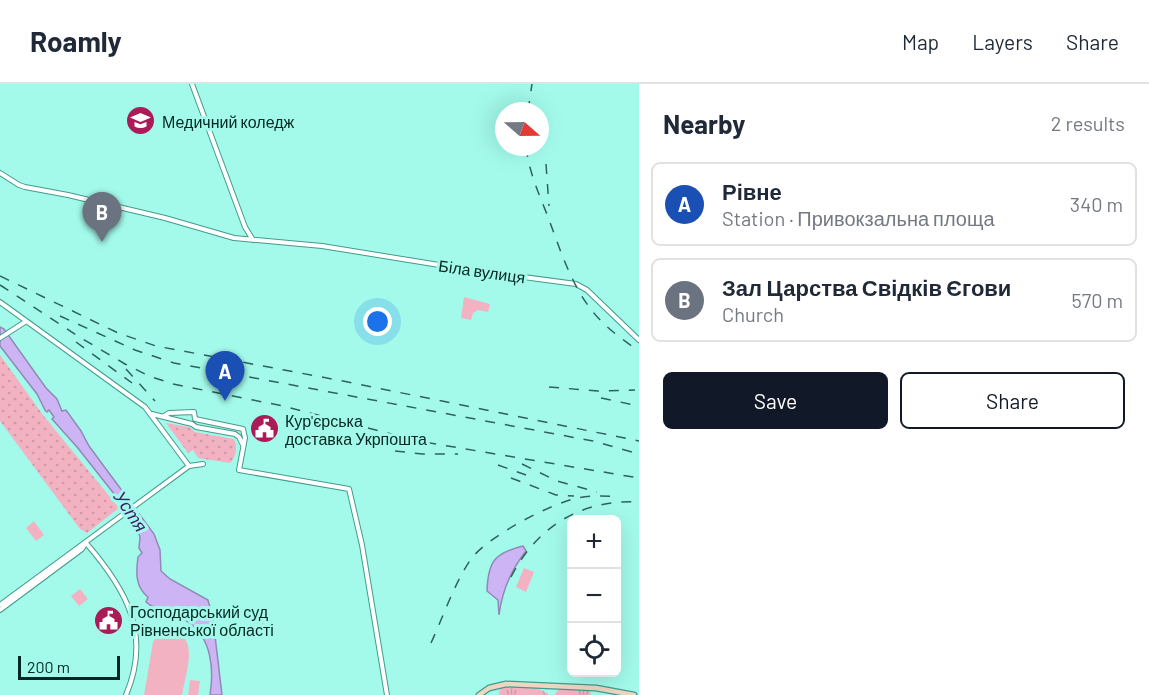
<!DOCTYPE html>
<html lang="en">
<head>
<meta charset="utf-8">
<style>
  :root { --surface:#fff; --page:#f6f6f7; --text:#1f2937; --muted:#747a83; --line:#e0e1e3; --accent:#111827 }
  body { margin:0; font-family:Barlow,sans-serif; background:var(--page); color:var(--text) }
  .controls { position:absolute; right:18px; bottom:18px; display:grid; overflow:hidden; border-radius:9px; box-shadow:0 6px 24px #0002 }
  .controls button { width:54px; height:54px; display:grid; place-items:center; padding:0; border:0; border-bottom:2px solid var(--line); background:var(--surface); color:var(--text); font:30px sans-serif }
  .compass { position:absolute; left:495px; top:18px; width:54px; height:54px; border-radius:50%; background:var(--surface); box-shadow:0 6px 24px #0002; rotate:110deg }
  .scale { position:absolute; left:18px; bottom:15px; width:102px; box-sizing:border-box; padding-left:6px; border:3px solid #012722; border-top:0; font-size:16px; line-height:21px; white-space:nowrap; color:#012722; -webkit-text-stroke:4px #a3faeb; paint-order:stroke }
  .you { position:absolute; left:378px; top:238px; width:21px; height:21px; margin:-15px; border:4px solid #fff; border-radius:50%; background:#1a73e8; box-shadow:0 0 0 9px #1a73e833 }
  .badge { display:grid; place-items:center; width:39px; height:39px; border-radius:50%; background:var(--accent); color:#fff; font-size:20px; font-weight:700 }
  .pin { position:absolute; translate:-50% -50px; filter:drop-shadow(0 2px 3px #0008) }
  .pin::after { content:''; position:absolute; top:32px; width:21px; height:18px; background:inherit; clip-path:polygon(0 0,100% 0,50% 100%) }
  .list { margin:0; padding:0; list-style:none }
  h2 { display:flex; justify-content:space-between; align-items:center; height:78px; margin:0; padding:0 24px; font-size:26px }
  h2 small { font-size:20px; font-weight:400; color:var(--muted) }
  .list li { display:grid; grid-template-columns:39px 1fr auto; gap:18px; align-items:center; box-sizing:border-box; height:84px; margin:0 12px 12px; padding:0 12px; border:2px solid var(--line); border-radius:9px }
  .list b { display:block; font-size:22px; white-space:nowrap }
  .list p { margin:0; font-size:20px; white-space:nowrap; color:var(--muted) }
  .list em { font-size:20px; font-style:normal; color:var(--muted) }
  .actions { display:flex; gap:12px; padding:18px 24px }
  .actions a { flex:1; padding:14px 0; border:2px solid var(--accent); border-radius:9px; text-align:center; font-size:21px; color:var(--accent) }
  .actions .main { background:var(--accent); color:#fff }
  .icon { flex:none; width:33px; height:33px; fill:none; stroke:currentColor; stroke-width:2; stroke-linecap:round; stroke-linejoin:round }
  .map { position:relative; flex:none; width:639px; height:611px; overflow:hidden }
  header { display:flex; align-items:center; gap:36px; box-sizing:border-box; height:84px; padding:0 30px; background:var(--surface); border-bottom:2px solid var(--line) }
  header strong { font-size:28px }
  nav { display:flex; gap:33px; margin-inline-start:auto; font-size:21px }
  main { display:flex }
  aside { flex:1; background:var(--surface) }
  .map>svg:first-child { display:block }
</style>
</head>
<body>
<header>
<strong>Roamly</strong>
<nav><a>Map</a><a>Layers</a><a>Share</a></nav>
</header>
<main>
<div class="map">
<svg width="639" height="611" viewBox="0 0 639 611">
  <defs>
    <pattern id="grass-tufts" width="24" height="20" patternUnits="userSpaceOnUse" patternTransform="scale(1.5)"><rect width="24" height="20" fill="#f3b2c2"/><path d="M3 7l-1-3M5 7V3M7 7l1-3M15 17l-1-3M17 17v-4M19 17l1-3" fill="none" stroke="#cf99a6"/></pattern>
    <pattern id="park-dots" width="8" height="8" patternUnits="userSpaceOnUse" patternTransform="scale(1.5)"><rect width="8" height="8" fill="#f3b2c2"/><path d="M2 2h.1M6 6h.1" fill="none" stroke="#cf99a6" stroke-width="1.8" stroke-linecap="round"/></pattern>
  </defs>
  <rect width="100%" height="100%" fill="#a3faeb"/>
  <!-- grass -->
  <path fill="url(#grass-tufts)" d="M258 525 267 549 261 551 252 528Z
    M504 602C520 603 537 600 549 611H499L500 603Z
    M559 605 590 607 591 611H554Z"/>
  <!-- park -->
  <path fill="url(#park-dots)" d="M0 271 43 331 119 424 87 449 80 445 0 337Z
    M166 339 189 343 195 348 234 355C238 362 236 374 230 379L198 374 193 366 188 369Z"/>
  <!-- garden -->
  <path fill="#f3b2c2" d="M464 213 490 220 488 228 478 226 473 229 471 236 461 234Z
    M34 437 44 451 36 457 26 444Z
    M524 484 534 488 526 508 516 503Z
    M80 505 88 515 79 522 71 512Z
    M171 546C200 552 186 588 182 611H144L153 558 158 550Z
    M190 596 200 597 198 611H188Z"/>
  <!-- water -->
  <path fill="#cdb4f4" stroke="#908ab5" stroke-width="1.5" d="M0 243 4 245 46 304 57 315 62 327 66 326 81 347 89 362 154 450 160 466 161 487 170 495 208 516 213 535 222 611H210C214 586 212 554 188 538 174 529 158 529 146 518L148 513C135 503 136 488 138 473L142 469 139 464 140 453 134 435 77 363 52 335 54 333 49 326 47 328 45 326 37 310 0 262Z
    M523 462 526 467C511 486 502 507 499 531L498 516 487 507C488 478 494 469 523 462Z"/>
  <!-- pier -->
  <path fill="#a3faeb" d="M132 414 142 427 131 436 121 423Z"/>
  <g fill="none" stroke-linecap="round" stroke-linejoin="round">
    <defs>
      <path id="tertiary" d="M192 0 245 143 253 156
        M0 89 19 101 25 103 68 111 165 134 234 154 322 162 464 185 576 200 587 206 639 256
        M0 218 145 323 189 382
        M0 254 25 238
        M152 330 192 340 196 343 235 350 239 353 243 361
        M164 332 169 329 194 328 195 335 243 345 245 354 239 386 349 405 362 461 387 611
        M86 459C126 505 152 550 126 611
        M0 521 189 382 203 380
        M0 526 82 465 85 460"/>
      <path id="secondary" d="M479 611 489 604 506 600 596 604 634 611"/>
    </defs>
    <!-- tertiary casing -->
    <use href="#tertiary" stroke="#439b8e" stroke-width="6"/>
    <!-- secondary casing -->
    <use href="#secondary" stroke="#439b8e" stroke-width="7"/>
    <!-- tertiary -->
    <use href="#tertiary" stroke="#fff" stroke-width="4"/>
    <!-- secondary -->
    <use href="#secondary" stroke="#ecd7c1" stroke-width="4.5"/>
    <!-- rail -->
    <path stroke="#2e625a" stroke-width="1.5" stroke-dasharray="10 10" stroke-linecap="butt" d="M528 27 532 0
      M526 63C529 88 539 110 548 133 560 165 571 201 593 228 606 244 623 256 639 267
      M546 80 549 122
      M0 192 118 249 156 262 343 297 639 357
      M0 201 81 254 125 280 149 292 173 300 283 322 418 357 639 394
      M60 232 135 266 174 279 593 357 639 370
      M76 258 132 299
      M126 285 155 317
      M549 303 598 307 635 306
      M601 314 639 322
      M395 367 423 370H458
      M522 380 557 397 597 408
      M498 381 526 391
      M511 394 556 411 574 412
      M511 493C537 442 582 415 639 418
      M431 559C443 533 455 498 471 475 487 453 551 419 578 414 592 411 606 412 620 413"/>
  </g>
  <!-- icons -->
  <defs>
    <symbol id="university-disc" viewBox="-11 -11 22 22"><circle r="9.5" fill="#aa1b57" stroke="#a3faeb"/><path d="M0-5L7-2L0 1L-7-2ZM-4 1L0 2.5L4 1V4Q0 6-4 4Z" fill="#fff"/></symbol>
    <symbol id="civic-disc" viewBox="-11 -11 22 22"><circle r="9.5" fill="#aa1b57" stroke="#a3faeb"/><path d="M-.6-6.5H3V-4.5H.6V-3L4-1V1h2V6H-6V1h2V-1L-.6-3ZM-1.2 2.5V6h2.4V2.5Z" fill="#fff"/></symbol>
  </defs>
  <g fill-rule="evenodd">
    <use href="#university-disc" x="124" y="20" width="33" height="33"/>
    <use href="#civic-disc" x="248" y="328" width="33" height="33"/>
    <use href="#civic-disc" x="92" y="520" width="33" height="33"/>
  </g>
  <g text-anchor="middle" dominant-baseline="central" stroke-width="6" stroke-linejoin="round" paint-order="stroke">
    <!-- poi labels -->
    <g font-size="16" fill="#012722" stroke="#a3faeb" text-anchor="start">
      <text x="162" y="37">Медичний коледж</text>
      <text x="285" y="336">Кур'єрська<tspan x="285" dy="18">доставка Укрпошта</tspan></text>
      <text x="130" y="527">Господарський суд<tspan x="130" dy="18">Рівненської області</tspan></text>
    </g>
    <!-- street labels -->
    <g font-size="16" fill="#012722" stroke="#a3faeb">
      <text transform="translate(482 187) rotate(8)">Біла вулиця</text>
    </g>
    <!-- water labels -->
    <g font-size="18" font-style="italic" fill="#411d66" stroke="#a3faeb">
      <text transform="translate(131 427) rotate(56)">Устя</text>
    </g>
  </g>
</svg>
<div class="controls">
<button>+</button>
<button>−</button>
<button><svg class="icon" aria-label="locate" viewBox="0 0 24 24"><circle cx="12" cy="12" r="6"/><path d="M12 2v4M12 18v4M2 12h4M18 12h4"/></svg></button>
</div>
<svg class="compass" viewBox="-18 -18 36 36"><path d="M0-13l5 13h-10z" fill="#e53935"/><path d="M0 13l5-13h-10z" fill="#747a83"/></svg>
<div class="scale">200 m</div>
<div class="you"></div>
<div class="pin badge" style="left:225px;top:317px;background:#1a4fb4">A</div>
<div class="pin badge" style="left:102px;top:158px;background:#6b7280">B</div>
</div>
<aside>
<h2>Nearby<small>2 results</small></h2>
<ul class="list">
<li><span class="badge" style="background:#1a4fb4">A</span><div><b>Рівне</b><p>Station · Привокзальна площа</p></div><em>340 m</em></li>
<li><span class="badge" style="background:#6b7280">B</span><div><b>Зал Царства Свідків Єгови</b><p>Church</p></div><em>570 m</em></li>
</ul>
<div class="actions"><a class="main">Save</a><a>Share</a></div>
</aside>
</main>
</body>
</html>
